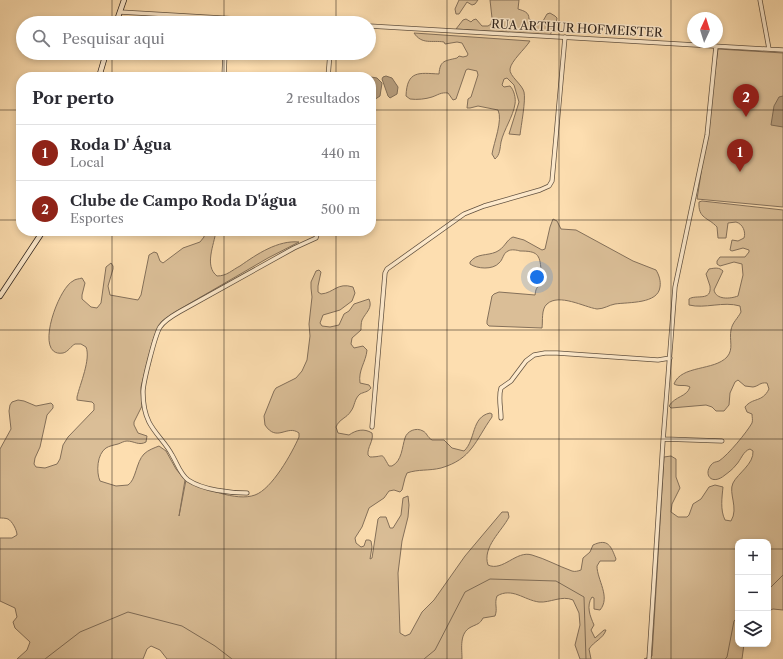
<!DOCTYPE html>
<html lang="pt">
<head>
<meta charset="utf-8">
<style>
  :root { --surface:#fff; --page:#f2f2f3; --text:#2b2b33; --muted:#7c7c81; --line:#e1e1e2; --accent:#8f2418 }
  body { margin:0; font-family:"Libre Caslon Text",serif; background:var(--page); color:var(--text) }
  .controls { position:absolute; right:12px; bottom:12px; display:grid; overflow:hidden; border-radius:8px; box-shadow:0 2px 6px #0003 }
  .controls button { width:36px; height:36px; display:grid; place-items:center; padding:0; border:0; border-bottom:1px solid var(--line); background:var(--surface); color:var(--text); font:20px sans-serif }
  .compass { position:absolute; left:687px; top:12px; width:36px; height:36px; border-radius:50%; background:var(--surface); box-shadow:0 2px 6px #0003; rotate:4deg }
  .you { position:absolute; left:537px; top:277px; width:14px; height:14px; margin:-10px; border:3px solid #fff; border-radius:50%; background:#1a73e8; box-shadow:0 0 0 6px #1a73e833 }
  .badge { display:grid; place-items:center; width:26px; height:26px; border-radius:50%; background:var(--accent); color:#fff; font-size:13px; font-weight:700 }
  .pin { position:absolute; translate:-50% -33px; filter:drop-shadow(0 1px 2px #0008) }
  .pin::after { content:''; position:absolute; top:21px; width:14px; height:12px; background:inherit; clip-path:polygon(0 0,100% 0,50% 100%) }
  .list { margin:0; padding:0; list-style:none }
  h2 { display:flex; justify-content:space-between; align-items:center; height:52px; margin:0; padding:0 16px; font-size:17px }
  h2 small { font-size:13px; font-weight:400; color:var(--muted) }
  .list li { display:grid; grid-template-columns:26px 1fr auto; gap:12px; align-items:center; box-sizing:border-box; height:56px; padding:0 16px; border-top:1px solid var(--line) }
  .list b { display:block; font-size:15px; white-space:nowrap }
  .list p { margin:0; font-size:13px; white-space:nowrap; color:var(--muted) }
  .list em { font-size:13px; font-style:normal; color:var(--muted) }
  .icon { flex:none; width:22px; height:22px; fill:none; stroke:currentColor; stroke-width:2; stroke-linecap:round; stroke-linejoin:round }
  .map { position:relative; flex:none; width:783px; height:659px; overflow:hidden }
  .search { position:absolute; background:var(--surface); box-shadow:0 2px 6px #0003; left:16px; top:16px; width:360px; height:44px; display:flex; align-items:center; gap:10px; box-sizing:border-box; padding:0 14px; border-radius:22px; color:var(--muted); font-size:15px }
  .panel { position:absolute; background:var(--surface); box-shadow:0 2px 6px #0003; left:16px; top:72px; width:360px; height:164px; border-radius:16px }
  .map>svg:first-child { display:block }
</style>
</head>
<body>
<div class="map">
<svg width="783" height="659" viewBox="0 0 783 659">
  <rect width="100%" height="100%" fill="#fddeb0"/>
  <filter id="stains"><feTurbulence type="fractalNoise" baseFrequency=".005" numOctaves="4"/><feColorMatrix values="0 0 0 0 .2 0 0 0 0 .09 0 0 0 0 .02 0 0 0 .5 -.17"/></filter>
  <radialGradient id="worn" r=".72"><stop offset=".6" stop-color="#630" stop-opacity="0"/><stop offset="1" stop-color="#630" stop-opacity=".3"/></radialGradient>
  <!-- green -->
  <path fill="#dabe97" stroke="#84705a" d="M459 0H478L475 4 472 5 467 2 459 14H456L455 9Z
    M490 0H519L518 9C524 11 529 12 529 19L534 22 543 21 547 14 550 13 555 16 557 18 556 24 550 35 456 29 463 20 466 19 471 22 473 20 476 19 482 26H488L491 24 492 18Z
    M414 33 530 41C525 49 511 61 510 69 509 76 522 84 524 92 526 100 521 126 520 135L509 134 519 102 514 85 507 78 504 79 502 85 504 87 510 86C514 90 516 98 515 104 513 117 504 129 501 142 500 148 500 155 495 159L492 154C494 142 503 120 498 110L478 106 470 108H467L468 99 471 97 478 75 477 71 468 69 466 70 456 99 453 100 448 93C441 92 438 95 432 97 426 99 417 100 410 99L406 96C407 70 419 73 439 74 440 60 445 61 457 58L459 56 463 57 467 56 468 54 462 43 457 42 445 44 444 42C432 40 422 45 414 33Z
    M718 49 783 53V207L697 199 700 180Z
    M702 201 783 210V610L773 609 768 611V542H738V644H744L742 659H644L652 656 664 457 671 456 676 459V477L680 488 672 504 671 512 678 517H687L689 515 693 504 701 499 709 487 715 485 723 487C722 497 720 510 725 520L731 521C739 508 728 493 733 483 738 473 754 464 753 451L750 449C743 451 741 460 736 465 733 469 729 472 725 475 712 486 703 475 711 465 713 462 716 462 719 461 728 455 747 432 752 423 753 420 752 417 752 414L747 412 745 407C753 397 762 403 769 389L767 383C760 382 759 386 753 387L745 386 738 380 735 382 730 393 729 405 724 411H716L712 407 706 405 671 408 669 406C675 396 687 397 690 387 685 384 679 387 674 384 681 365 714 371 727 357 734 349 729 340 731 330 732 323 738 318 741 312L740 306C723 301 705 309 689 305V299C696 294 712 302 710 286 709 282 707 278 706 274L709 269C715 268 719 267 723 271L714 290C716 300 730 299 738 296L743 275 742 264 734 262 720 266 717 264V261L720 257H745L749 252V250L743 248 732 251 730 250 732 240 738 241 744 238C746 232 743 224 736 222L728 223 726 238H718L717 227C708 217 698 219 699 202Z
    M553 219 557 221 561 229 576 230 633 261 656 270C659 275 661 281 660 287 658 304 629 302 615 304 609 305 604 309 597 309 584 307 559 293 547 304 541 309 543 321 542 328L489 326 487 324V321L492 296 494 294 499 292 535 295C536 289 536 287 542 284V281L529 277 530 274 539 272 541 270C540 254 537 251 520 251 517 250 511 249 508 251 503 253 503 260 499 263 493 270 477 269 470 264V262C477 253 487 256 496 252 505 248 506 240 513 237L524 240 542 250 545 249 550 227Z
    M199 231H216C214 245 204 266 217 276 227 276 232 270 240 266 257 254 278 240 299 242L268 258 175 312 162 321 158 328 153 340 141 387 142 406 134 422V425L138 433 147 436 146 442C139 446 134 441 127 441 124 441 121 443 118 444 114 445 109 446 106 448 97 454 96 472 100 481L116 486 128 485C136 480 136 462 144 454 148 450 154 448 159 446L166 451 176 469 185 480 179 516 186 480C204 488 236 502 255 495 272 489 292 453 299 437V433C287 424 277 443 265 425L264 416 274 391 276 388 296 378 302 371 307 360 310 336 309 324 312 297 311 288V282L316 271 319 270 321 272 318 286V292L321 294C334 293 337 282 353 287L355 293 352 301 340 310 323 315 320 323 322 326 330 327 339 325 344 314 349 311 354 304 369 299C373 308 366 312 362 320 361 323 361 327 361 330L352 338 351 344 354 348 363 346 367 350C366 362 358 370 360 383L369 385 371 388C368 392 364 392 360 394 354 399 355 406 351 411 347 418 339 419 336 427L338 433 349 435C356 430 364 428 372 433 374 441 367 447 368 455L370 457C386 457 380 451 389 466H392C402 461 402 447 405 438 407 431 416 427 423 431 427 433 427 437 432 440H444L452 448 464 451C476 440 471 417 490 413L492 414V417C475 441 472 459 441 468 429 471 418 469 407 473L405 478 402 490 400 492 394 490 389 491 384 498 369 508 362 527 355 538 356 543 361 547 364 546 366 540H369L371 541 372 547 370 559 372 558 378 519 380 517H386L390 528H393L401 515 403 498 408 496 409 505 408 517 402 541 398 573 400 633 405 636 410 634 422 612 434 600 465 556 502 512H508L509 517C502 531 482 547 488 565 503 572 516 550 532 555 546 559 558 566 572 571 575 572 578 571 581 570L583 558 590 552 593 545C608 538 611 546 616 559L615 561H600L597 566C597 580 611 597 600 610L594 609V598L592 597C586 606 590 616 594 625L591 630 595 638 604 630H606C603 639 594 641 589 649L591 659H580L575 645 580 625 579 613 573 600C562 595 550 603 539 602 524 600 512 587 497 596 494 604 498 608 495 616L483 618C480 624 477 624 471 627 459 633 462 648 462 659H167L160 650 151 646 147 649 143 659H17L27 650 30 642 15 628 13 622 17 617 15 608 0 601V538H12L17 535C17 530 12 521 8 519 6 518 1 518 0 518V449L11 429 9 411 10 405 12 402 18 400 24 401 36 406 51 403 53 405V408L47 415 40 447 35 458 34 464 36 467 45 468 57 464 60 459 63 445 68 437 94 410V404L92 402 77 400V397C80 384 91 359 86 347L81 344H75C71 346 68 352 63 353 33 358 58 288 73 281 75 279 79 279 82 278L85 283 82 295V299L91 307 97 308 101 303 106 267 111 263 113 266V269L108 286 110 295 138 300 141 295 149 255 154 252 157 253 160 261 163 263 183 248 200 242 204 237V234Z"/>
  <!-- water -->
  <path fill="#b79e7e" stroke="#806d57" d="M386 76 392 78 398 87 397 94 390 98 388 96 382 79 383 77Z
    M371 77 377 78 382 83 380 96 374 100H371Z
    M783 96V127L771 125 774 106 779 97Z"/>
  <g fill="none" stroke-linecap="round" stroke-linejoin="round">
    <!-- stream -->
    <path stroke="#806d57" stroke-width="1" d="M768 590 783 575
      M45 659 80 632 128 612 182 626 215 646 232 659
      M424 659 435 650 465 592 490 579 556 581 584 597 586 659
      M725 659 727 657 734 621 738 617"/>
    <defs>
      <path id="minor" d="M760 0 769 49
        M120 12 309 23
        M369 26 783 50
        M224 77 225 53
        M328 77 330 53
        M501 418C501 408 498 397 501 388L511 381 526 361 534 355 545 353H557L658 360 670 358
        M372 427 385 273 387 269 464 214 484 206 540 190 549 186 552 181 565 37
        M664 439 722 441
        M247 493C230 493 203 490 188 480 180 474 177 463 172 455 166 443 155 434 149 422 145 414 143 402 143 392 143 383 155 335 160 327 164 321 172 316 179 312L294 248 316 238 318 231
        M649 659 663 441 675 287 707 135 716 46"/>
      <path id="secondary" d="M116 23 124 0
        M99 77 106 53
        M0 296 43 231"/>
    </defs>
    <!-- minor casing -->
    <use href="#minor" stroke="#625241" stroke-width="5"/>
    <!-- secondary casing -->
    <use href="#secondary" stroke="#2e231c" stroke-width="6"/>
    <!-- minor -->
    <use href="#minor" stroke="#feeacc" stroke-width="3.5"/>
    <!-- secondary -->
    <use href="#secondary" stroke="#feeacc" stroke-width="4.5"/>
  </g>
  <!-- grid -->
  <path fill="none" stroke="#2e231c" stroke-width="1" stroke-opacity="0.55" d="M112 0V23M224 0V23M336 0V23M447 0V659M559 0V659M671 0V659M112 53V77M224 53V77M336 53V77M0 110H21M371 110H783M0 220H21M371 220H783M112 231V659M224 231V659M336 231V659M0 330H783M0 439H783M0 549H738M768 549H783"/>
  <g text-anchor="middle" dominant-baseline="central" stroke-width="3" stroke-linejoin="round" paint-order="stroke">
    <!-- street labels -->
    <g font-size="12" fill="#2e231c" stroke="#feeacc">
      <text transform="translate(577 28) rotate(3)">RUA ARTHUR HOFMEISTER</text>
    </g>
  </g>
  <rect width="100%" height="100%" filter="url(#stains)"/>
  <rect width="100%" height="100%" fill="url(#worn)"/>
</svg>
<div class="controls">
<button>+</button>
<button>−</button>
<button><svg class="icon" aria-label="layers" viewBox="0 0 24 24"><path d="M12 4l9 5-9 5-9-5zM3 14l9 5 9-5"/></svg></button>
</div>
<svg class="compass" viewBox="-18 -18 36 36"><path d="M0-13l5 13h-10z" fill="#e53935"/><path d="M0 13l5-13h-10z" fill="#7c7c81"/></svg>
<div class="you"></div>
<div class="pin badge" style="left:740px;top:172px">1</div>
<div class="pin badge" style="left:746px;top:117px">2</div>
<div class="search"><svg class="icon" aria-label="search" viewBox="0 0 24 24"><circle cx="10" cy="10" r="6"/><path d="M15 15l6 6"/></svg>Pesquisar aqui</div>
<section class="panel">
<h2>Por perto<small>2 resultados</small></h2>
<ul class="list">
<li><span class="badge">1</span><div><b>Roda D' Água</b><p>Local</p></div><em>440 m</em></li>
<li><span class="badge">2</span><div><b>Clube de Campo Roda D'água</b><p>Esportes</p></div><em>500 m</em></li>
</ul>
</section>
</div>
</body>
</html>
